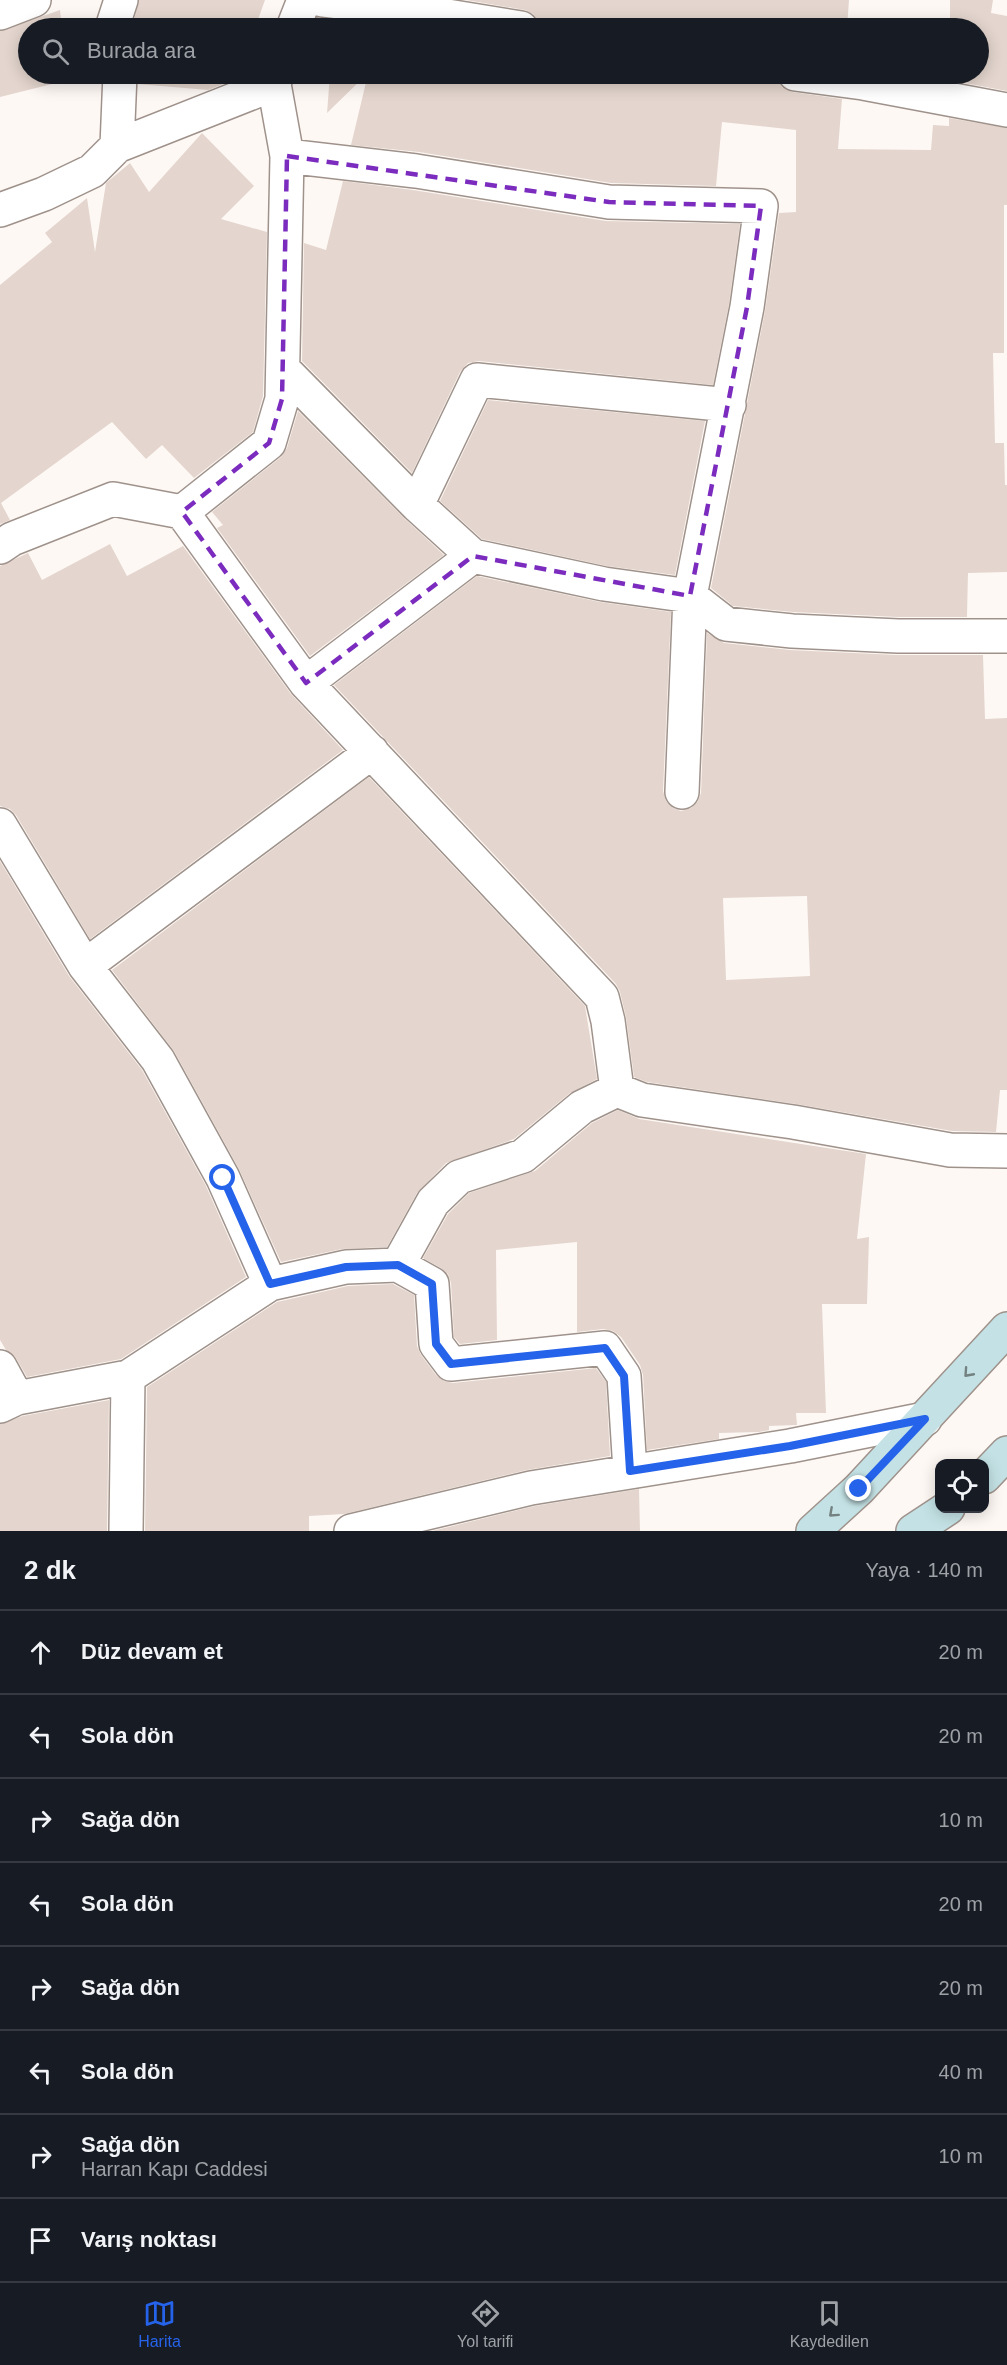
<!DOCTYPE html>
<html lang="tr">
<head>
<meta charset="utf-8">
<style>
  :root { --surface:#171b24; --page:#242831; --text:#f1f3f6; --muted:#9ea1a6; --line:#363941; --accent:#2563eb }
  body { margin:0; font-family:Arial,sans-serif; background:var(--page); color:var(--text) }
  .controls { position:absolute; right:18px; bottom:18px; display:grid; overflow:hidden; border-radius:12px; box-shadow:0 3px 15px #0003 }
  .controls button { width:54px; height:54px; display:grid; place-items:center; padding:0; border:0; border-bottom:2px solid var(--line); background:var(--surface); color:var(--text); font:30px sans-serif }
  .stop { position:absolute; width:18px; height:18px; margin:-14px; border:4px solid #2563eb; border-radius:50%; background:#fff }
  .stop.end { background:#2563eb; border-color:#fff; box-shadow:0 2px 6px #0008 }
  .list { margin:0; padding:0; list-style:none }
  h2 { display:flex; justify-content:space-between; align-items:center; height:78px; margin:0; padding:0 24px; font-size:26px }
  h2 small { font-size:20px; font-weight:400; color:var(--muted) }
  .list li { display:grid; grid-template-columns:39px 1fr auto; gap:18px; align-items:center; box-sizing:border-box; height:84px; padding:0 24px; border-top:2px solid var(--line) }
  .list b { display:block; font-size:22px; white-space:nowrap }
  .list p { margin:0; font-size:20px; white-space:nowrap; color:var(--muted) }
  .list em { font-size:20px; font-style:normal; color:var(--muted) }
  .icon { flex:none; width:33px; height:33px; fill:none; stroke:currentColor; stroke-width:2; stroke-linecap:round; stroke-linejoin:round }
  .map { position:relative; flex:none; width:1007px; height:1531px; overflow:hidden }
  .search { position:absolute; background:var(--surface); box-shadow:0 3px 15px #0003; left:18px; right:18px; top:18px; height:66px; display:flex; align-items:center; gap:15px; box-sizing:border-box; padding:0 21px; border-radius:33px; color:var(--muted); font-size:22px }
  .sheet { height:750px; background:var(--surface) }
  nav { display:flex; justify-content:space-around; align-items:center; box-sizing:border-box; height:84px; border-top:2px solid var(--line); background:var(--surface); font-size:16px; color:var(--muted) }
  nav a { display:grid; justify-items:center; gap:3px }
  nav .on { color:var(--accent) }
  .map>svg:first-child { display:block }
</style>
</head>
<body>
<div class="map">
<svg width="1007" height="1531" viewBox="0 0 1007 1531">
  <rect width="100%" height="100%" fill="#fef8f5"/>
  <!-- building -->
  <path fill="#e4d6ce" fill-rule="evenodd" d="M139 0H265L255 28H132Z
    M466 0H849L847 28H539L538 21 533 14 525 10Z
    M950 0H993L991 13 1007 16V91L949 80V74H978V28H950Z
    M60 10 62 28H28V74H69L72 79 0 97V31Z
    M334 20 398 28H333Z
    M139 74H240L238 78 208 90 138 84Z
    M330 74H367L327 113Z
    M368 74H777L778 82 783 88 792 92 842 99 838 149 931 150 933 125 949 126V118L1007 128V205H1004V353H993L995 443H1004L1005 485H1007V572L968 573 967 617H898L793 612 733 606 711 588 765 311 779 213 796 212V130L722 122 716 186 611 183 419 152 351 145Z
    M202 133 254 186 221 219 267 232 263 396 253 432 194 478 162 445 146 459 112 422 1 503 10 520 0 524V285L52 242 45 233 87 198 95 252 106 183 130 163 149 192Z
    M343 181 413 190 606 221 740 224 729 304 713 385 479 361 468 363 460 372 412 473 302 361 304 243 326 250Z
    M488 400 705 421 675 575 607 566 482 539 440 501Z
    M298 411 404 518 444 555 310 656 217 528 223 525 212 512 281 457 287 448Z
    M110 544 127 576 183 546 291 694 343 750 90 939 16 815 10 809 0 806V566L28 553 42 580Z
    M477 576 600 602 671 612 663 791 666 801 673 808 681 811 691 808 698 801 701 793 707 633 724 643 790 650 897 655H983L985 719 1007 718V1090H1000L996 1132 952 1131 796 1104 647 1082 634 1077 626 1017 620 992 616 984 334 685ZM807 896 810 976 726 980 723 898Z
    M369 777 585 1006 597 1079 570 1093 514 1139 446 1163 417 1193 387 1247 342 1249 281 1262 239 1169 174 1051 112 970Z
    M0 861 69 976 142 1070 206 1186 246 1277 121 1359 27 1377 16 1358 6 1350 0 1340Z
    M618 1110 639 1119 866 1154 857 1239 869 1237 867 1304H822L826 1413H796L797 1425 769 1426V1430L759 1432 719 1433V1439L647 1450 643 1375 640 1365 621 1337 613 1331 603 1329 577 1332V1242L496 1250 497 1340 460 1344 454 1337 451 1283 448 1274 441 1268 423 1258 448 1214 469 1193 535 1171 592 1123Z
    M393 1284 414 1295 417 1346 421 1355 436 1375 444 1381 453 1383 596 1368 606 1382 610 1456 527 1470 344 1514 309 1516V1531H145L147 1387 277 1302 348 1286Z
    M109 1400 107 1531H0V1424L23 1416Z
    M639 1489 640 1531H432L535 1506Z"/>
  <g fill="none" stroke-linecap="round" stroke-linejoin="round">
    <defs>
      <path id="minor" d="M322 0 441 15 521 28
        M0 13 34 0
        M112 28 121 0
        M293 28 304 0
        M795 74 863 83 1007 110
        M117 146 120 74
        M287 156 416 171 609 202 761 206 747 307 690 596 682 792
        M0 210 44 194 92 171 117 146 274 84
        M283 369 417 505 473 556 604 584 690 596 726 624 792 631 898 636H1007
        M417 505 477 380 729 405
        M182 512 306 683 602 997 608 1021 617 1090 642 1100 793 1122 950 1150 1007 1151
        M0 547 12 539 113 499 182 512 269 443 282 399 287 156 274 84 277 74
        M306 683 473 556
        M0 825 85 966 158 1060 223 1178 270 1284
        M85 966 372 752
        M398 1265 433 1202 459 1177 523 1156 582 1107 617 1090
        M0 1367 17 1398
        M0 1406 17 1398 128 1377 270 1284 346 1267 398 1265 432 1284 436 1344 451 1364 605 1348 624 1376 630 1471
        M126 1531 128 1377
        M351 1531 531 1488 790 1446 925 1419"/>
      <path id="secondary" d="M984 1477 1007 1453
        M813 1531 859 1489 1007 1329
        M913 1531 948 1508"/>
    </defs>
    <!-- minor casing -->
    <use href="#minor" stroke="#9f928b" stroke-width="36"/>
    <!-- secondary casing -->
    <use href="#secondary" stroke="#9f928b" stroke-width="36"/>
    <!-- minor -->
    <use href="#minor" stroke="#fff" stroke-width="33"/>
    <!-- secondary -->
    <use href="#secondary" stroke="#c4e2e5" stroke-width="33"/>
  </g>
  <!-- one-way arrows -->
  <defs><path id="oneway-chevron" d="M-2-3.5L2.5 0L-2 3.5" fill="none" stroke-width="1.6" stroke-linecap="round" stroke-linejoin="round" transform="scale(1.5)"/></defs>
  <g stroke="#748181">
    <use href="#oneway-chevron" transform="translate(968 1373) rotate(132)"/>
    <use href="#oneway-chevron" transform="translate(833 1513) rotate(138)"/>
  </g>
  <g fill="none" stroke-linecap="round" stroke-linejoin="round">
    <!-- route -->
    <path stroke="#2563eb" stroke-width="8" d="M223 1178 270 1284 346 1267 398 1265 432 1284 436 1344 451 1364 605 1348 624 1376 630 1471 790 1446 925 1419 859 1489"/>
  </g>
  <!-- marked area -->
  <path fill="none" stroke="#7b2cbf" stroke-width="4.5" stroke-dasharray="12 8" stroke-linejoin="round" d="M287 156 609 202 761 206 747 307 690 596 473 556 306 683 182 512 269 443 282 399Z"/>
</svg>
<div class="controls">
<button><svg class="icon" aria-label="locate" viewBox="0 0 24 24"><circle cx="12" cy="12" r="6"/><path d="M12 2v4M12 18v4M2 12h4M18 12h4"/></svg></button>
</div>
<div class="stop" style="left:223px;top:1178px"></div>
<div class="stop end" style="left:859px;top:1489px"></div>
<div class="search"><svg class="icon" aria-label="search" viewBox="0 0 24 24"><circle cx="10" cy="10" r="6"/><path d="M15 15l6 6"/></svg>Burada ara</div>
</div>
<section class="sheet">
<h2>2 dk<small>Yaya · 140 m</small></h2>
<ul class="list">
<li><svg class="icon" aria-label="ahead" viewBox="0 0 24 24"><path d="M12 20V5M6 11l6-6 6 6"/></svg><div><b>Düz devam et</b></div><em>20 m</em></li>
<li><svg class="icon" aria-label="left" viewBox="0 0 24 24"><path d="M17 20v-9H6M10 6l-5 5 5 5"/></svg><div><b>Sola dön</b></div><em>20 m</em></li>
<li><svg class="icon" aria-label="right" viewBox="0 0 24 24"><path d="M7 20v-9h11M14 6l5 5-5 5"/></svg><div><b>Sağa dön</b></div><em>10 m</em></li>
<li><svg class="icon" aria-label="left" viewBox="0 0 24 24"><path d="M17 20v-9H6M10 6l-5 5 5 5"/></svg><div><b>Sola dön</b></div><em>20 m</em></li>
<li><svg class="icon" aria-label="right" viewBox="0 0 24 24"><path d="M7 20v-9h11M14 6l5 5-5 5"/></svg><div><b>Sağa dön</b></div><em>20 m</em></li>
<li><svg class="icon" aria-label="left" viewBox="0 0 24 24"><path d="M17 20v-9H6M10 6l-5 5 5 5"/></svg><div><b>Sola dön</b></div><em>40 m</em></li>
<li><svg class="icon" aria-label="right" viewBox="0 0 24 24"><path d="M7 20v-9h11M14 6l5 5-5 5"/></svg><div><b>Sağa dön</b><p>Harran Kapı Caddesi</p></div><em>10 m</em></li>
<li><svg class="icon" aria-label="arrive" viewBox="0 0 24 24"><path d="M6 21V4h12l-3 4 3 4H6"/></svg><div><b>Varış noktası</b></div></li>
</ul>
</section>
<nav>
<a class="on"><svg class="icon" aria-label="map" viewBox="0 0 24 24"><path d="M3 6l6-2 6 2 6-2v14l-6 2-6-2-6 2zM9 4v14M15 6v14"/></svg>Harita</a>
<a><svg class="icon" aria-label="directions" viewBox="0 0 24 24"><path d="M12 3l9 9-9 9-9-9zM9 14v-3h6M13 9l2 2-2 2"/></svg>Yol tarifi</a>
<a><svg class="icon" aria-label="saved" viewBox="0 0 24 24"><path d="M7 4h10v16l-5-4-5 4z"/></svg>Kaydedilen</a>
</nav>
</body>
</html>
